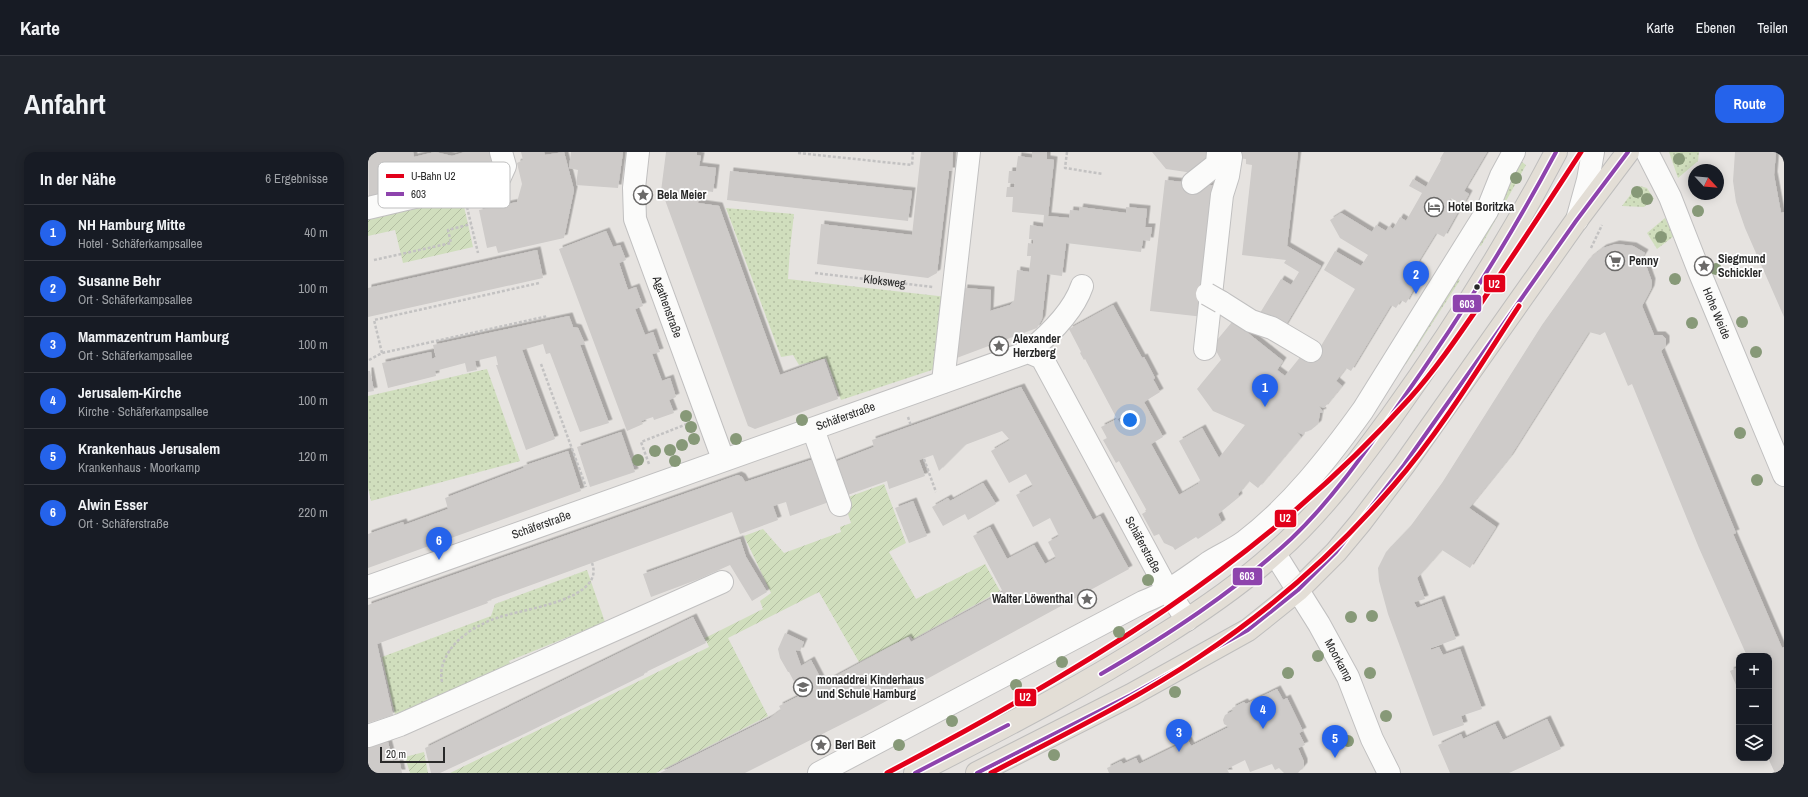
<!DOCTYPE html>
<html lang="de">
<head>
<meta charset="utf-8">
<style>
  :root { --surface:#171b24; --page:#20242c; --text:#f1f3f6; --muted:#9ea1a6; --line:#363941; --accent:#2563eb }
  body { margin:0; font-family:"Archivo Narrow",sans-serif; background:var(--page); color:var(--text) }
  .controls { position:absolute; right:12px; bottom:12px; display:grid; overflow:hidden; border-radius:8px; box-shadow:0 2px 10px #0003 }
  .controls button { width:36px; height:36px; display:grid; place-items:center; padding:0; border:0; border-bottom:1px solid var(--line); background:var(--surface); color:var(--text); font:20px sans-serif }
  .compass { position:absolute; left:1320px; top:12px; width:36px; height:36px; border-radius:50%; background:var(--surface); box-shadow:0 2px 10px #0003; rotate:116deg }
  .scale { position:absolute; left:12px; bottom:10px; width:65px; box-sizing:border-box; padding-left:4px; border:2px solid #292929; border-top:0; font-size:11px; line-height:14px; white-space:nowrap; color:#292929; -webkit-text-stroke:3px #fff; paint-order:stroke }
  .you { position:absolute; left:762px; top:268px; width:14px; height:14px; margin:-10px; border:3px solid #fff; border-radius:50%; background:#1a73e8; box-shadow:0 0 0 6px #1a73e833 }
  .badge { display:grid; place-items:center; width:26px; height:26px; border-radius:50%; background:var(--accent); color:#fff; font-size:13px; font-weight:700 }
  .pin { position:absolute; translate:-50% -33px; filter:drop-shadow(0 1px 2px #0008) }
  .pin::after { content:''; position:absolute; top:21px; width:14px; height:12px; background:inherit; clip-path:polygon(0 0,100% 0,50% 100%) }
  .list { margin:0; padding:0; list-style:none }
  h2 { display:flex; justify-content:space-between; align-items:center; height:52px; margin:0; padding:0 16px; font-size:17px }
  h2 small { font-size:13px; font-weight:400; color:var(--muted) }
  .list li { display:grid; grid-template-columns:26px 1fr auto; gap:12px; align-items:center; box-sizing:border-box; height:56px; padding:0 16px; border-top:1px solid var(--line) }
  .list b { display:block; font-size:15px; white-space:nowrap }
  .list p { margin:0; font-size:13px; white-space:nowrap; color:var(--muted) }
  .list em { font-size:13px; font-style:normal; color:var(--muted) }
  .icon { flex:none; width:22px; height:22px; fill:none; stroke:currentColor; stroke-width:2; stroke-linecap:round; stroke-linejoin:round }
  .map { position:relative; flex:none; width:1416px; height:621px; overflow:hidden; border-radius:12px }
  header { display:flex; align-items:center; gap:24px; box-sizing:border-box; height:56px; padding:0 20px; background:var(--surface); border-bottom:1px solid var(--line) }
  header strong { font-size:19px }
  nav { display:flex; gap:22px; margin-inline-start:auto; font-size:14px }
  .intro { display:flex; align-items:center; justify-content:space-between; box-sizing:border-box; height:96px; padding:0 24px }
  h1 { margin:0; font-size:28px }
  .button { padding:10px 18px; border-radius:12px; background:var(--accent); color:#fff; font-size:14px; font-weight:700 }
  main { display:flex; gap:24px; padding:0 24px }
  aside { flex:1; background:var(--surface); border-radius:12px; box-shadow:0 2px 10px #0003 }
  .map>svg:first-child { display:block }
</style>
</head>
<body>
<header>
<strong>Karte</strong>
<nav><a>Karte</a><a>Ebenen</a><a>Teilen</a></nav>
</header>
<div class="intro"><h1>Anfahrt</h1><a class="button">Route</a></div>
<main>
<aside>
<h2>In der Nähe<small>6 Ergebnisse</small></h2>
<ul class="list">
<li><span class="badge">1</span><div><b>NH Hamburg Mitte</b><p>Hotel · Schäferkampsallee</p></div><em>40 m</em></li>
<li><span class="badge">2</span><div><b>Susanne Behr</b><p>Ort · Schäferkampsallee</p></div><em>100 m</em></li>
<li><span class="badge">3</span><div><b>Mammazentrum Hamburg</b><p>Ort · Schäferkampsallee</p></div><em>100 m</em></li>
<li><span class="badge">4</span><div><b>Jerusalem-Kirche</b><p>Kirche · Schäferkampsallee</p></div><em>100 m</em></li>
<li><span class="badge">5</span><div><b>Krankenhaus Jerusalem</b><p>Krankenhaus · Moorkamp</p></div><em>120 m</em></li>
<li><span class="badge">6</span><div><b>Alwin Esser</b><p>Ort · Schäferstraße</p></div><em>220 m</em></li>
</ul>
</aside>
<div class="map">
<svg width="1416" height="621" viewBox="0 0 1416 621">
  <defs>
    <pattern id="grass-dots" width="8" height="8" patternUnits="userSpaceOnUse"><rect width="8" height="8" fill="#d0debd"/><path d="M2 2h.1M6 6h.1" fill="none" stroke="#b3bea2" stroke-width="1.8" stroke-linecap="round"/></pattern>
    <pattern id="garden-furrows" width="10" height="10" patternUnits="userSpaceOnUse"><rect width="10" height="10" fill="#d0debd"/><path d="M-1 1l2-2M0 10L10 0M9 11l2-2" fill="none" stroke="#b3bea2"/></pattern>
    <filter id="shadow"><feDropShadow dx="3.5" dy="-3.5" stdDeviation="0" flood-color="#0004"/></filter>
  </defs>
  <rect width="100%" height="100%" fill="#e6e3e0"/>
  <!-- grass -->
  <path fill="url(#grass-dots)" d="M1301 0H1331L1330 9 1310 26Z
    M1150 7 1158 13 1113 94 1108 91Z
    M1272 34 1279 36 1286 47 1276 55 1254 54 1266 38Z
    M358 56 426 62 422 97 420 127 579 145 573 215 473 248 458 206 431 213 425 203 413 205Z
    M1297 66 1306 84 1289 97 1279 81Z
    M1087 125 1092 128 1038 212 1034 209Z
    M119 217 152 309 3 349 0 336V244Z
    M219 418 237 470 141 509 144 519 27 562 14 505 123 464 127 452Z"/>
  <!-- garden -->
  <path fill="url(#garden-furrows)" d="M93 41 105 95 35 111 27 78 0 84V62Z
    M516 332 538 391 521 400 548 447 617 412 632 439 545 487 542 484 491 510 451 440 360 486 400 564 288 621H82L341 495 337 486 395 457 392 449 403 441 376 384 395 377 416 401 473 380 472 375 483 371 475 347Z
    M56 600 60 621H42L37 605Z"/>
  <!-- building -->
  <path fill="#cecbc9" filter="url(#shadow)" d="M0 0H45L46 5 67 0 84 4 97 0H123L127 16 1 45Z
    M153 0H176L177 3 196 0 206 38 196 86 130 101 128 94 119 96 111 58 149 50 154 32 149 11 155 8Z
    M203 0H255L250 36 208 33 210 18 201 16Z
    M298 0H329V3L333 4 331 14 348 16 345 40 331 38 330 51 351 54 412 223 456 207 470 247 387 277 380 274 297 48 292 47Z
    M553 0H585L584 19H581L569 121 560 126 449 112 453 72 544 83Z
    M664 0H679V7L686 8 680 64 701 66 702 58 711 59 712 55 758 61V55L779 57 777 75H784L782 89 775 88 773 100 698 91 694 124 679 122 674 167 669 176 586 207 596 136 623 138 622 159 642 153 646 149 649 118 661 120 663 104H659L660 91 665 92V87H661L662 73 675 75 676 63 644 60 645 45H638L639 35H646L647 31H640L641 19H648L650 4 664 6Z
    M784 0H844L843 11 825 21 798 17Z
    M859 0H930L919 94 953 114 916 176 892 161 913 127 923 133 931 120 916 111 918 108 874 103 884 13 878 12V7L858 5Z
    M1076 0H1119L1096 39 1101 42 1095 53 1083 46 1079 51 1091 58 1076 85 1068 81 1049 112 1053 115 1048 124 1052 126 1038 151 1033 148 1028 156 1023 153 983 219 978 216 968 229 974 234 956 256 951 254 955 260 952 261 950 272 943 278 937 280 936 283 929 280 933 285 890 336 881 329 870 342 871 345 850 362 854 371 830 387 828 385 807 398 805 395 796 391 791 382 786 384 774 362 779 359 751 309 748 311 735 288 739 286 733 275 749 267 752 271 766 264 763 259 749 267 717 207 716 208 712 201 713 200 701 177 745 153 774 206 776 205 787 226 785 227 792 240 776 250 795 285 783 292 811 343 830 332 832 328 811 289 834 276 851 306 877 273 845 259 829 237 853 208 845 193 865 169 915 209 909 218 917 224 934 203 950 199 987 137 956 118 967 99 993 114 1000 103 972 86 962 68 973 61 1004 80 1008 73 1018 79 1021 74 1025 77 1032 65 1038 69 1054 41 1041 34 1045 27 1058 35 1073 8 1072 7Z
    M1367 0H1408L1406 23 1413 61 1416 60V165L1377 76 1368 50 1365 29Z
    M362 19 544 39 540 69 359 48Z
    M797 28 851 34 836 165 782 159Z
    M238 79 245 95 252 93 258 108 251 111 260 138 268 135 275 154 267 157 277 183 285 180 292 200 284 202 294 229 302 226 308 245 301 248 306 261 286 268 285 265 273 269 275 272 259 279 191 97Z
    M1248 92 1265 94 1277 101 1272 109 1279 116 1284 130 1283 137 1274 154 1286 183H1294L1298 187V194L1293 199 1368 381 1365 382 1414 496 1416 495V621H1407L1400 606 1401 504H1379L1331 396 1264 232 1260 234 1237 180 1232 183 1221 180 1142 305 1101 356 1128 375 1102 416 1074 398 1049 426 1057 447 1046 450 1049 456 1073 447 1088 487 1063 496V498L1071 495 1075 503 1092 497 1114 557 1093 564 1096 573 1065 584 1020 462 1011 429 1010 416 1018 400 1042 375 1074 331 1174 173 1221 107 1235 96Z
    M169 98 175 126 0 165V136Z
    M201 164 205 175 210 176 217 192 212 193 241 271 212 280 182 201 178 202 175 192 154 198 187 287 158 298 128 213H130L128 204 107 209 109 218 99 220 97 211 67 219 68 224 20 236 14 211 63 200 64 207 68 205 65 193Z
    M0 219H2L6 239 0 240Z
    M653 235 725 368 732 364 761 417 500 559 377 621H292L402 566 413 558 411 554 433 543 421 520H420L412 506 410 497 417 481 436 490 432 499 428 498V500L433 514 443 508 455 531 540 485 543 490 635 440 605 384 622 375 639 407 666 393 677 412 688 406 680 390 691 384 682 366 665 375 648 343 665 334 658 322 641 331 623 299 642 288 634 279 597 293 571 319 565 303 551 308 557 324 521 337 519 329 474 345 462 312 506 295 504 288Z
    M253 280 267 320 222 335 209 295Z
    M200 299 213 339 0 416V382L35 370 36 373 80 357 77 346 156 316 155 314Z
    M446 307 461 350 422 364 418 350 405 354 410 368 372 382 364 360 119 449 120 451 9 492 25 563 0 571V453L370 323 374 325 377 330Z
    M615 331 628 352 600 368 597 362 575 374 564 355 580 346 582 349Z
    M545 349 559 384 541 391 527 356Z
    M372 387 378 405 399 440 384 449 362 413 331 427 283 445 275 422Z
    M325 465 338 491 276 521V523L152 584 72 621H63L57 596Z
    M1371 515V540L1362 519Z
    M909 537 915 548 919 546 935 579 931 581 937 593 930 596 936 610V614L930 621H916L911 616 907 618 904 612 882 620 877 608 859 617 861 621H741L739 616 753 609 755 612 768 606 771 612 820 588 823 594 861 575 856 572 855 568 857 563 865 559 864 556 876 550 878 552Z
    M1179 567 1193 597 1141 621H1082L1070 593 1093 582 1095 587 1127 572 1135 588Z
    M20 590 25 609 31 607 34 621H0V595Z"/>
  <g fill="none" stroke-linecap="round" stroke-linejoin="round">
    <defs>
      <g id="minor">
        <path id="s2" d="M270 0 266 36 267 67 355 307"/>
        <path id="s3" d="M1279 0 1302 45 1331 119 1416 323"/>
        <path d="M825 31 849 12 850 0"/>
        <path d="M0 56 132 25 137 14 133 0"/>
        <path d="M1209 68 1220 28 1225 0"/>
        <path d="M853 150 883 169 904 176 943 199"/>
        <path d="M837 197 854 43 860 24 863 5"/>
        <path d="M660 200C681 183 705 160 714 134"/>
        <path d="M575 230 601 0"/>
        <path d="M445 277 472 353"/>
        <path id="s4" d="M907 402 951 472 980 525 1004 587 1021 621"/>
        <path id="s5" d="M0 435C220 356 440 277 660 200L674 206 800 439 819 468"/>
        <path d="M0 584 32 573 354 430"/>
        <path d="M451 621 775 450C799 441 819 426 840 411 852 403 865 398 877 389 922 355 962 304 995 258L1119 59 1133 24 1146 0"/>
      </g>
      <path id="major" d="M547 621C630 578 713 536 792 485 832 460 872 433 907 401 952 362 988 313 1023 265 1084 180 1140 92 1188 0
        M609 621 763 543 880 478 930 438 968 400 993 370 1036 313 1208 69 1260 0"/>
    </defs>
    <!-- minor casing -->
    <use href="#minor" stroke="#c1c0c0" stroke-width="24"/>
    <!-- major casing -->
    <use href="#major" stroke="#bfbebd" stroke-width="24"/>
    <!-- path -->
    <g stroke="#c3c2c2" stroke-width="2.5" stroke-dasharray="3 2" stroke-linecap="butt">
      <path d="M699 0 697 16 735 22"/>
      <path d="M430 1 544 13 545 0"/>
      <path d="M99 55 110 101"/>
      <path d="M1223 96 1234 73"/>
      <path d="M6 108 83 91 80 78 103 72"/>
      <path id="s1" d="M447 121 565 135"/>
      <path d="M14 201 6 168 171 131"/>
      <path d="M1 208 14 201 180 164"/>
      <path d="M173 212 218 335"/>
      <path d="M540 265 543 274"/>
      <path d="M556 307 568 340"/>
      <path d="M281 312 273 290 319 272"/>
      <path d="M74 530C72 520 74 512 79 503 88 485 112 471 132 465 154 457 238 448 224 411"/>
    </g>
    <!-- minor -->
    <use href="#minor" stroke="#fbfbfa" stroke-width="22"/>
    <!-- major -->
    <use href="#major" stroke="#e3ded6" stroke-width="22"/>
    <defs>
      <path id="minor-bridge" d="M839 142 853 150"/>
    </defs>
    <!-- minor-bridge casing -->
    <use href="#minor-bridge" stroke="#c1c0c0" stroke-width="24" stroke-linecap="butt"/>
    <!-- minor-bridge -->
    <use href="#minor-bridge" stroke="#fbfbfa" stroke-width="22"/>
    <defs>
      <path id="bus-1" d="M733 522C800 483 866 440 923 387 963 349 995 303 1027 258 1086 175 1140 90 1188 0
        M547 621 640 573
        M609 621 763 543 880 478 930 438 968 400 1036 313 1208 69 1260 0"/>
    </defs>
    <!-- bus-1 casing -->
    <use href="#bus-1" stroke="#fff" stroke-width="7"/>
    <!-- bus-1 -->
    <use href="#bus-1" stroke="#8e44ad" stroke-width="4"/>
    <defs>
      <path id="metro-1" d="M519 621C713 519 895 411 1042 246 1068 217 1091 183 1113 151 1147 101 1180 51 1213 0
        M623 621C693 584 765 549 831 505 902 458 969 399 1025 334 1073 279 1111 215 1151 154"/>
    </defs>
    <!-- metro-1 casing -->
    <use href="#metro-1" stroke="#fff" stroke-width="8"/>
    <!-- metro-1 -->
    <use href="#metro-1" stroke="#e2001a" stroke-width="5"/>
  </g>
  <!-- trees -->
  <g fill="#879978">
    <circle cx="1311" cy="7" r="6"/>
    <circle cx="1148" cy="26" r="6"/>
    <circle cx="1269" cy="40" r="6"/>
    <circle cx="1279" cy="47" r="6"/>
    <circle cx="1330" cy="59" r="6"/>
    <circle cx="1293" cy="85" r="6"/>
    <circle cx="1348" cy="117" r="6"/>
    <circle cx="1307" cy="127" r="6"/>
    <circle cx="1374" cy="170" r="6"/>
    <circle cx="1324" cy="171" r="6"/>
    <circle cx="1388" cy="200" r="6"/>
    <circle cx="318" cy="264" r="6"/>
    <circle cx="434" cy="268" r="6"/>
    <circle cx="323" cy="275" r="6"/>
    <circle cx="1372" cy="281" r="6"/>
    <circle cx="326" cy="287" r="6"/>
    <circle cx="368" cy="287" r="6"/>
    <circle cx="314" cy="293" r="6"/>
    <circle cx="302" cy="298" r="6"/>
    <circle cx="287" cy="299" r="6"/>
    <circle cx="270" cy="308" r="6"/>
    <circle cx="307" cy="309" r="6"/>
    <circle cx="1389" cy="328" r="6"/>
    <circle cx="780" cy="428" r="6"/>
    <circle cx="1004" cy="464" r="6"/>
    <circle cx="983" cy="465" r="6"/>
    <circle cx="751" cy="480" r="6"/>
    <circle cx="950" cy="504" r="6"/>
    <circle cx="694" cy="510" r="6"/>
    <circle cx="920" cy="521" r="6"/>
    <circle cx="1002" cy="521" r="6"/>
    <circle cx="648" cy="533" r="6"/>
    <circle cx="807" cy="540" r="6"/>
    <circle cx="1018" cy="564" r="6"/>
    <circle cx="584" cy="569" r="6"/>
    <circle cx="980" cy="589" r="6"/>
    <circle cx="531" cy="593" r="6"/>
    <circle cx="686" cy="603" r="6"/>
  </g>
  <!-- icons -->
  <defs>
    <symbol id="sight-ring" viewBox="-11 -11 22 22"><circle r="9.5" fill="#fff" stroke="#6b6a69" stroke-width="1.5"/><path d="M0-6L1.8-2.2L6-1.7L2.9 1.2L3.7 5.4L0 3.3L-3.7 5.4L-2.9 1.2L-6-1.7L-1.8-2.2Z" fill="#6b6a69"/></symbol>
    <symbol id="hotel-ring" viewBox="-11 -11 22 22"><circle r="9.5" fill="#fff" stroke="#6b6a69" stroke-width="1.5"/><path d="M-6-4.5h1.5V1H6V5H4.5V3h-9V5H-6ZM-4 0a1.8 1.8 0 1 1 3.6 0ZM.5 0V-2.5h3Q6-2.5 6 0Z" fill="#6b6a69"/></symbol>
    <symbol id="supermarket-ring" viewBox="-11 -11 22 22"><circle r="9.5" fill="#fff" stroke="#6b6a69" stroke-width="1.5"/><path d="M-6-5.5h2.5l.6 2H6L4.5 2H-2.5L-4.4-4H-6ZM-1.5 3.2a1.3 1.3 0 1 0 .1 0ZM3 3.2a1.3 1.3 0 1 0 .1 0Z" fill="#6b6a69"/></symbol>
    <symbol id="school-ring" viewBox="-11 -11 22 22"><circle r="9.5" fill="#fff" stroke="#6b6a69" stroke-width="1.5"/><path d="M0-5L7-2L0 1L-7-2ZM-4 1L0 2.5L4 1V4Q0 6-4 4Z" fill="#6b6a69"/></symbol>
  </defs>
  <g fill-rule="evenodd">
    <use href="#sight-ring" x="264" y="32" width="22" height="22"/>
    <use href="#hotel-ring" x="1055" y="44" width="22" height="22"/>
    <use href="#supermarket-ring" x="1236" y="98" width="22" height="22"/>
    <use href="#sight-ring" x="1325" y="103" width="22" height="22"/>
    <use href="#sight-ring" x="620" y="183" width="22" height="22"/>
    <use href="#sight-ring" x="708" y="436" width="22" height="22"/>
    <use href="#school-ring" x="424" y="524" width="22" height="22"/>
    <use href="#sight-ring" x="442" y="582" width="22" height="22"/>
  </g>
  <!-- markers -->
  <circle fill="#292929" stroke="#fff" stroke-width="1.5" cx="1109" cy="135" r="3.5"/>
  <g text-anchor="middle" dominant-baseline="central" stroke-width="3.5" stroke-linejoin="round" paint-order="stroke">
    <!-- poi labels -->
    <g font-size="12" font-weight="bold" fill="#292929" stroke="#fff" text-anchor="start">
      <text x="289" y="43">Bela Meier</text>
      <text x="1080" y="55">Hotel Boritzka</text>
      <text x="1350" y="107">Siegmund<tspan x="1350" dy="14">Schickler</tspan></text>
      <text x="1261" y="109">Penny</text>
      <text x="645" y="187">Alexander<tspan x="645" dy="14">Herzberg</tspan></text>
      <text x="705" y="447" text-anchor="end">Walter Löwenthal</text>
      <text x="449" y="528">monaddrei Kinderhaus<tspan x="449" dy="14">und Schule Hamburg</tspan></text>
      <text x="467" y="593">Berl Beit</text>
    </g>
    <!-- street labels -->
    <g font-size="12" fill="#292929" stroke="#fff">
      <text stroke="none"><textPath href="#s1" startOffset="70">Kloksweg</textPath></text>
      <text stroke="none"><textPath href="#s2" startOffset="161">Agathenstraße</textPath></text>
      <text stroke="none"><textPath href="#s3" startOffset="176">Hohe Weide</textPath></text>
      <text stroke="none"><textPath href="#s5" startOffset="507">Schäferstraße</textPath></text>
      <text stroke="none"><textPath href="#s5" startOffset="184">Schäferstraße</textPath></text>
      <text stroke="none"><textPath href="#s5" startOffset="928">Schäferstraße</textPath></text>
      <text stroke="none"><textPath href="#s4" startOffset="124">Moorkamp</textPath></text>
    </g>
  </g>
  <!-- legend -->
  <rect x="10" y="10" width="132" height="46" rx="6" fill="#fff" stroke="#bfbfbf" stroke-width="1"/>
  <rect x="18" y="22" width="18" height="4" fill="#e2001a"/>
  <rect x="18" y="40" width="18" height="4" fill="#8e44ad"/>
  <g font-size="11" fill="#292929">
    <text x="43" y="28">U-Bahn U2</text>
    <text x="43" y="46">603</text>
  </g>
  <g stroke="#fff" stroke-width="1.5">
    <rect x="1115" y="122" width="23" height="19" rx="4" fill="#e2001a"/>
    <rect x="1084" y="142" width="30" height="19" rx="4" fill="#8e44ad"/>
    <rect x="906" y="357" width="23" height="19" rx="4" fill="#e2001a"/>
    <rect x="864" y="415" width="31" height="19" rx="4" fill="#8e44ad"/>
    <rect x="646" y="536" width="23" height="19" rx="4" fill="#e2001a"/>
  </g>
  <g font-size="11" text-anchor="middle" font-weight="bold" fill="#fff">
    <text x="1126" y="136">U2</text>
    <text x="1099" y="156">603</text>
    <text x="917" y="370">U2</text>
    <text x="879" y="428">603</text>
    <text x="657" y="549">U2</text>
  </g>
</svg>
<div class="controls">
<button>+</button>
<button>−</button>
<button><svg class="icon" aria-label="layers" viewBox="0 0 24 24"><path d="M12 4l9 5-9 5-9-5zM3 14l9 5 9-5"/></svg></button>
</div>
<svg class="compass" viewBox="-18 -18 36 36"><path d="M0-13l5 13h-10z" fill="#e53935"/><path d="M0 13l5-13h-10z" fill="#9ea1a6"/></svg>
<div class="scale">20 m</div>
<div class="you"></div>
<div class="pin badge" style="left:897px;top:255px">1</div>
<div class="pin badge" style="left:1048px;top:142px">2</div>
<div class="pin badge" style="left:811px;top:600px">3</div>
<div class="pin badge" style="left:895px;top:577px">4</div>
<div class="pin badge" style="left:967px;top:606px">5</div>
<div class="pin badge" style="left:71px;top:408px">6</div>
</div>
</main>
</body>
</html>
